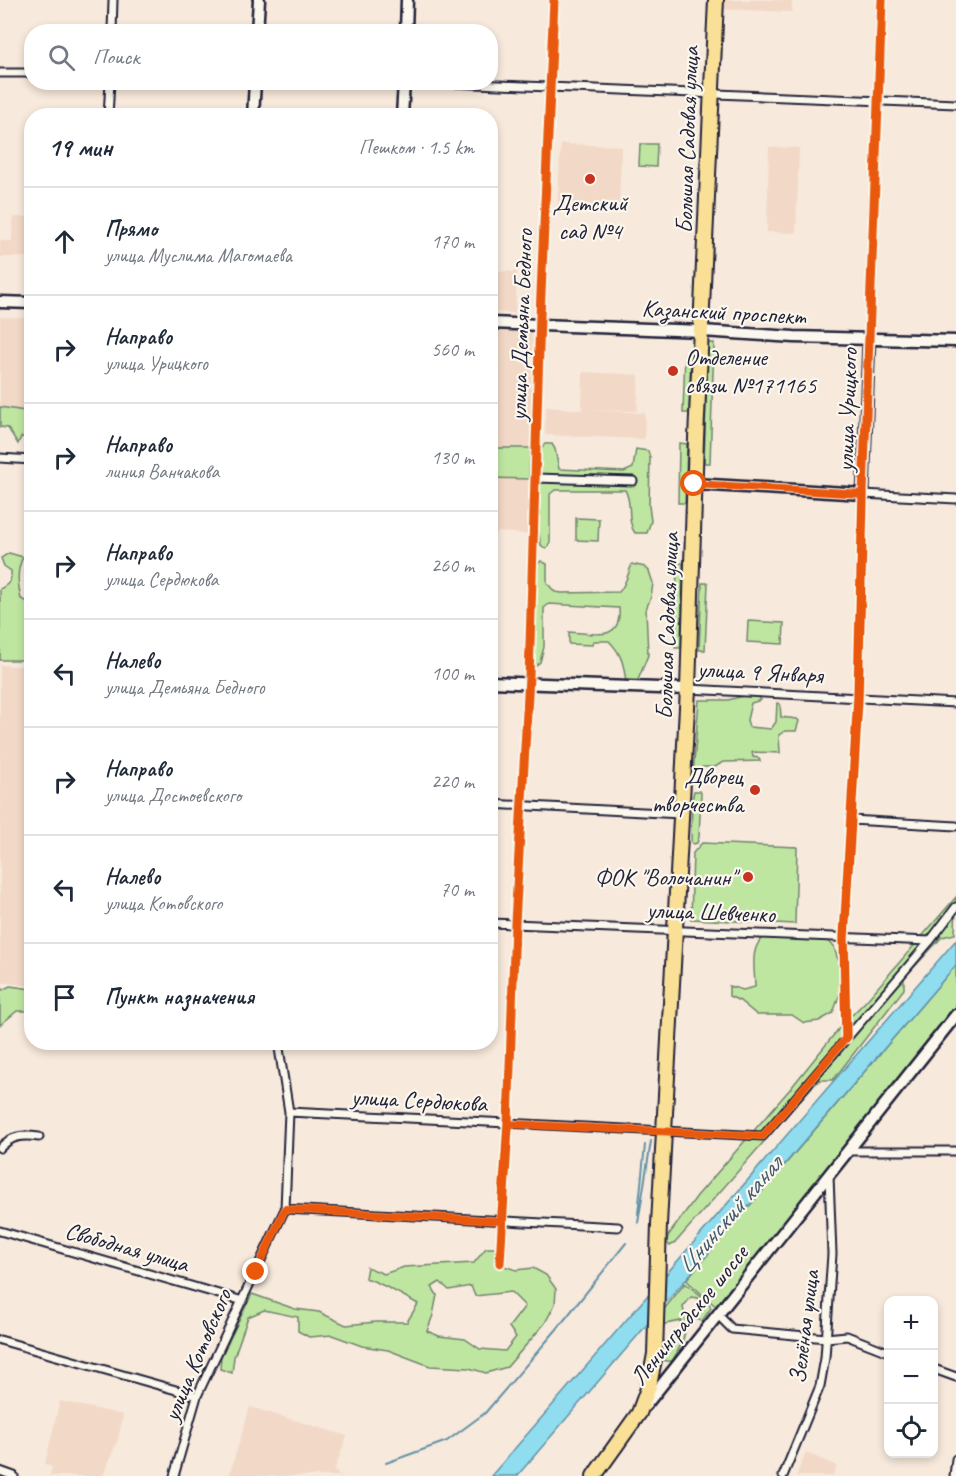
<!DOCTYPE html>
<html lang="ru">
<head>
<meta charset="utf-8">
<style>
  :root { --surface:#fff; --page:#f6f6f7; --text:#1f2937; --muted:#747a83; --line:#e0e1e3 }
  body { margin:0; font-family:Caveat,sans-serif; background:var(--page); color:var(--text) }
  .controls { position:absolute; right:18px; bottom:18px; display:grid; overflow:hidden; border-radius:12px; box-shadow:0 3px 9px #0003 }
  .controls button { width:54px; height:54px; display:grid; place-items:center; padding:0; border:0; border-bottom:2px solid var(--line); background:var(--surface); color:var(--text); font:30px sans-serif }
  .stop { position:absolute; width:18px; height:18px; margin:-14px; border:4px solid #ea580c; border-radius:50%; background:#fff }
  .stop.end { background:#ea580c; border-color:#fff; box-shadow:0 2px 6px #0008 }
  .list { margin:0; padding:0; list-style:none }
  h2 { display:flex; justify-content:space-between; align-items:center; height:78px; margin:0; padding:0 24px; font-size:26px }
  h2 small { font-size:20px; font-weight:400; color:var(--muted) }
  .list li { display:grid; grid-template-columns:39px 1fr auto; gap:18px; align-items:center; box-sizing:border-box; height:108px; padding:0 24px; border-top:2px solid var(--line) }
  .list b { display:block; font-size:22px; white-space:nowrap }
  .list p { margin:0; font-size:20px; white-space:nowrap; color:var(--muted) }
  .list em { font-size:20px; font-style:normal; color:var(--muted) }
  .icon { flex:none; width:33px; height:33px; fill:none; stroke:currentColor; stroke-width:2; stroke-linecap:round; stroke-linejoin:round }
  .map { position:relative; flex:none; width:956px; height:1476px; overflow:hidden }
  .search { position:absolute; background:var(--surface); box-shadow:0 3px 9px #0003; left:24px; top:24px; width:474px; height:66px; display:flex; align-items:center; gap:15px; box-sizing:border-box; padding:0 21px; border-radius:24px; color:var(--muted); font-size:22px }
  .panel { position:absolute; background:var(--surface); box-shadow:0 3px 9px #0003; left:24px; top:108px; width:474px; height:942px; border-radius:24px }
  .map>svg:first-child { display:block }
</style>
</head>
<body>
<div class="map">
<svg width="956" height="1476" viewBox="0 0 956 1476">
  <rect width="100%" height="100%" fill="#f7e9db"/>
  <filter id="ink" filterUnits="userSpaceOnUse"><feTurbulence type="fractalNoise" baseFrequency=".0167" numOctaves="2"/><feDisplacementMap in="SourceGraphic" scale="12" xChannelSelector="R" yChannelSelector="G"/><feConvolveMatrix kernelMatrix="1 2 1 2 8 2 1 2 1" color-interpolation-filters="sRGB"/></filter>
  <g filter="url(#ink)">
    <!-- built -->
    <path fill="#f2d8c7" d="M723 0H792V12L722 9Z
      M561 144 621 146 619 213 557 212Z
      M769 147 799 148 796 233 767 232Z
      M13 217H31V257H0V241H12Z
      M491 271 517 272 515 313 491 312Z
      M0 317 31 318V419L0 417Z
      M496 328 534 329 530 448H491L490 346H495Z
      M583 372 639 375 637 411 590 410 645 413 644 439 545 435 546 407 582 410Z
      M491 478 529 479 527 534 497 532 491 538Z
      M0 665 31 667V986L0 982Z
      M60 1401 123 1415 118 1439 103 1476H50L52 1467 45 1464Z
      M250 1407 347 1436 334 1471 342 1476H229Z
      M806 1453 837 1466 833 1476H796Z"/>
    <!-- green -->
    <path fill="#bfe6a1" stroke="#70846e" stroke-width="1.5" fill-rule="evenodd" d="M640 144H657L656 167 639 166Z
      M708 343H714L710 463H704Z
      M685 353H691L689 413H683Z
      M0 407 31 412V438L21 437 18 444 8 428 0 427Z
      M679 443 687 444 685 503H678Z
      M545 444H552L555 449 559 469 624 472 633 468 636 449 648 451 650 458 649 506 651 521 647 533H635C626 521 633 503 625 490H555L550 494V543L546 549 541 545C537 529 537 468 541 451 541 447 542 447 545 444Z
      M491 448H530L529 479 491 478Z
      M576 518 599 519 598 541 576 540Z
      M9 553 23 557C16 571 18 584 21 599L31 603V660H0V589C9 584 12 581 11 571L4 566 1 558Z
      M541 561 547 564V583L555 592 562 593 619 592C626 585 628 573 632 564L645 567 649 571 653 583 651 597 646 609 648 655 638 680 632 683H626C624 665 622 654 609 641H593L592 645 569 644V632C593 633 622 643 619 608L549 604 544 608V647L540 662 535 666 531 661 537 565Z
      M677 563H683L681 648H675Z
      M702 583H708L705 650H699Z
      M748 621 784 623 783 644 747 642Z
      M744 696 759 697 761 700 751 703 747 720 749 727 771 729 776 722 777 703 780 704 781 717 797 719 799 721 796 731H785L779 735 780 753 752 752 753 757 759 758 760 761 723 762 715 767H702L700 777 696 778 693 775 699 700H728Z
      M694 791H700L701 793 699 837 697 843 693 844 691 842 692 800Z
      M702 843 797 847 795 924 691 919 693 853Z
      M956 897 955 934 942 937 906 976 904 979V989L833 1080H820L812 1087 675 1243 670 1246 667 1243 668 1236 697 1196 791 1088 841 1026 866 1001Z
      M764 937 824 939 834 946C835 955 840 961 841 970 844 985 838 999 833 1013L819 1021 804 1023 792 1015H757L740 1001 729 996V986L743 990 755 987C755 970 749 948 764 937Z
      M956 965V1009L719 1309 686 1280Z
      M10 986 31 989V1011H17L0 1025V991Z
      M486 1248H497L498 1264 516 1270 533 1268 546 1275 556 1289 555 1304 545 1323 507 1367 486 1373 469 1368 430 1366 388 1350 362 1346 332 1335 309 1337 298 1331V1317L264 1310 248 1317 234 1357 232 1373 220 1369 221 1357 252 1294 295 1309 319 1312 346 1325 376 1322H407L418 1304C404 1296 379 1282 365 1278L367 1267 384 1274 404 1267 474 1263ZM440 1282 449 1290 471 1286 475 1296 511 1292 525 1306 509 1327 516 1337 505 1351 480 1349 465 1339 439 1336 427 1331 433 1315 437 1295 432 1287Z
      M685 1283 708 1301 711 1308 702 1321 696 1319 700 1300 698 1298 691 1297 683 1307C689 1330 684 1342 672 1361H665L660 1358 666 1341 679 1339 681 1321 660 1325 661 1313Z"/>
    <!-- water -->
    <path fill="#8fddef" stroke="#6392a7" stroke-width="1.5" d="M956 940V965L517 1476H491Z"/>
    <g fill="none" stroke-linecap="round" stroke-linejoin="round">
      <!-- stream -->
      <path stroke="#6392a7" stroke-width="2" d="M638 1214 645 1145
        M638 1223 651 1141
        M386 1463 447 1441 485 1413 557 1329 626 1243"/>
      <defs>
        <path id="street" d="M112 32 113 0
          M0 73H32
          M427 82 956 104
          M108 116 110 82
          M869 339 882 0
          M0 458 32 460
          M536 478 633 481
          M688 689 956 703
          M490 804 681 814
          M851 820 956 826
          M490 923 930 941
          M846 1038 844 938 858 698 863 494 956 499
          M289 1112 763 1136 930 941 956 907
          M0 1148C12 1135 23 1135 39 1137
          M850 1151H956
          M285 1209 618 1227
          M0 1231 243 1301
          M500 1263 508 1124 515 923 529 677 540 316 554 0
          M718 1315 732 1329 826 1338 847 1336 888 1352
          M0 1340 197 1396
          M934 1369 956 1377
          M0 1471 14 1476
          M174 1476 197 1396 285 1209 289 1112 278 1042
          M783 1476 820 1386 825 1358 832 1254 829 1176
          M954 1476 956 1459"/>
        <path id="secondary" d="M257 32 259 0
          M406 32 407 0
          M253 116 255 82
          M402 116 404 82
          M0 302 32 303
          M490 323 702 331 794 337 956 341
          M694 484 863 494 869 339
          M490 682 688 689
          M645 1406 956 1015"/>
        <path id="highway" d="M594 1476 639 1413 649 1386 655 1354 659 1224 688 689 696 438 716 0"/>
      </defs>
      <!-- street casing -->
      <use href="#street" stroke="#22223b" stroke-width="11"/>
      <!-- secondary casing -->
      <use href="#secondary" stroke="#22223b" stroke-width="15"/>
      <!-- highway casing -->
      <use href="#highway" stroke="#22223b" stroke-width="18"/>
      <!-- street -->
      <use href="#street" stroke="#fbf7ec" stroke-width="7"/>
      <!-- secondary -->
      <use href="#secondary" stroke="#fbf7ec" stroke-width="10"/>
      <!-- highway -->
      <use href="#highway" stroke="#fadf96" stroke-width="14"/>
      <defs>
        <path id="cycleway" d="M846 1038 844 938 858 698 863 494 882 0
          M500 1263 508 1124 515 923 529 677 540 316 554 0"/>
      </defs>
      <!-- cycleway casing -->
      <use href="#cycleway" stroke="#fbf7ec" stroke-width="13"/>
      <!-- cycleway -->
      <use href="#cycleway" stroke="#e8590c" stroke-width="9"/>
    </g>
  </g>
  <g fill="none" stroke-linecap="round" stroke-linejoin="round" filter="url(#ink)">
    <!-- route -->
    <path stroke="#ea580c" stroke-width="8" d="M256 1272 285 1209 501 1221 508 1124 763 1136 846 1038 844 938 858 698 863 494 694 484"/>
  </g>
  <!-- markers -->
  <g fill="#c8321e" stroke="#fbf7ec" stroke-width="2">
    <circle cx="590" cy="179" r="6"/>
    <circle cx="673" cy="371" r="6"/>
    <circle cx="755" cy="790" r="6"/>
    <circle cx="748" cy="877" r="6"/>
  </g>
  <g text-anchor="middle" dominant-baseline="central" stroke-width="4.5" stroke-linejoin="round" paint-order="stroke">
    <!-- street labels -->
    <g font-size="24" fill="#22223b" stroke="#fbf7ec">
      <text transform="translate(687 140) rotate(-88)">Большая Садовая улица</text>
      <text transform="translate(724 312) rotate(3)">Казанский проспект</text>
      <text transform="translate(521 325) rotate(-88)">улица Демьяна Бедного</text>
      <text transform="translate(847 410) rotate(-88)">улица Урицкого</text>
      <text transform="translate(667 626) rotate(-88)">Большая Садовая улица</text>
      <text transform="translate(760 672) rotate(3)">улица 9 Января</text>
      <text transform="translate(711 912) rotate(2)">улица Шевченко</text>
      <text transform="translate(419 1100) rotate(3)">улица Сердюкова</text>
      <text transform="translate(127 1247) rotate(16)">Свободная улица</text>
      <text transform="translate(689 1315) rotate(-51)">Ленинградское шоссе</text>
      <text transform="translate(804 1327) rotate(-83)">Зелёная улица</text>
      <text transform="translate(197 1355) rotate(-67)">улица Котовского</text>
    </g>
    <!-- poi labels -->
    <g font-size="24" fill="#22223b" stroke="#fbf7ec" text-anchor="end">
      <text x="590" y="203" text-anchor="middle">Детский<tspan x="590" dy="28">сад №4</tspan></text>
      <text x="685" y="357" text-anchor="start">Отделение<tspan x="685" dy="28">связи №171165</tspan></text>
      <text x="743" y="776">Дворец<tspan x="743" dy="28">творчества</tspan></text>
      <text x="736" y="877">ФОК "Волочанин"</text>
    </g>
    <!-- water labels -->
    <g font-size="26" font-style="italic" fill="#435a71" stroke="#fbf7ec">
      <text transform="translate(729 1215) rotate(-49)">Цнинский канал</text>
    </g>
  </g>
</svg>
<div class="controls">
<button>+</button>
<button>−</button>
<button><svg class="icon" aria-label="locate" viewBox="0 0 24 24"><circle cx="12" cy="12" r="6"/><path d="M12 2v4M12 18v4M2 12h4M18 12h4"/></svg></button>
</div>
<div class="stop" style="left:694px;top:484px"></div>
<div class="stop end" style="left:256px;top:1272px"></div>
<div class="search"><svg class="icon" aria-label="search" viewBox="0 0 24 24"><circle cx="10" cy="10" r="6"/><path d="M15 15l6 6"/></svg>Поиск</div>
<section class="panel">
<h2>19 мин<small>Пешком · 1.5 km</small></h2>
<ul class="list">
<li><svg class="icon" aria-label="ahead" viewBox="0 0 24 24"><path d="M12 20V5M6 11l6-6 6 6"/></svg><div><b>Прямо</b><p>улица Муслима Магомаева</p></div><em>170 m</em></li>
<li><svg class="icon" aria-label="right" viewBox="0 0 24 24"><path d="M7 20v-9h11M14 6l5 5-5 5"/></svg><div><b>Направо</b><p>улица Урицкого</p></div><em>560 m</em></li>
<li><svg class="icon" aria-label="right" viewBox="0 0 24 24"><path d="M7 20v-9h11M14 6l5 5-5 5"/></svg><div><b>Направо</b><p>линия Ванчакова</p></div><em>130 m</em></li>
<li><svg class="icon" aria-label="right" viewBox="0 0 24 24"><path d="M7 20v-9h11M14 6l5 5-5 5"/></svg><div><b>Направо</b><p>улица Сердюкова</p></div><em>260 m</em></li>
<li><svg class="icon" aria-label="left" viewBox="0 0 24 24"><path d="M17 20v-9H6M10 6l-5 5 5 5"/></svg><div><b>Налево</b><p>улица Демьяна Бедного</p></div><em>100 m</em></li>
<li><svg class="icon" aria-label="right" viewBox="0 0 24 24"><path d="M7 20v-9h11M14 6l5 5-5 5"/></svg><div><b>Направо</b><p>улица Достоевского</p></div><em>220 m</em></li>
<li><svg class="icon" aria-label="left" viewBox="0 0 24 24"><path d="M17 20v-9H6M10 6l-5 5 5 5"/></svg><div><b>Налево</b><p>улица Котовского</p></div><em>70 m</em></li>
<li><svg class="icon" aria-label="arrive" viewBox="0 0 24 24"><path d="M6 21V4h12l-3 4 3 4H6"/></svg><div><b>Пункт назначения</b></div></li>
</ul>
</section>
</div>
</body>
</html>
